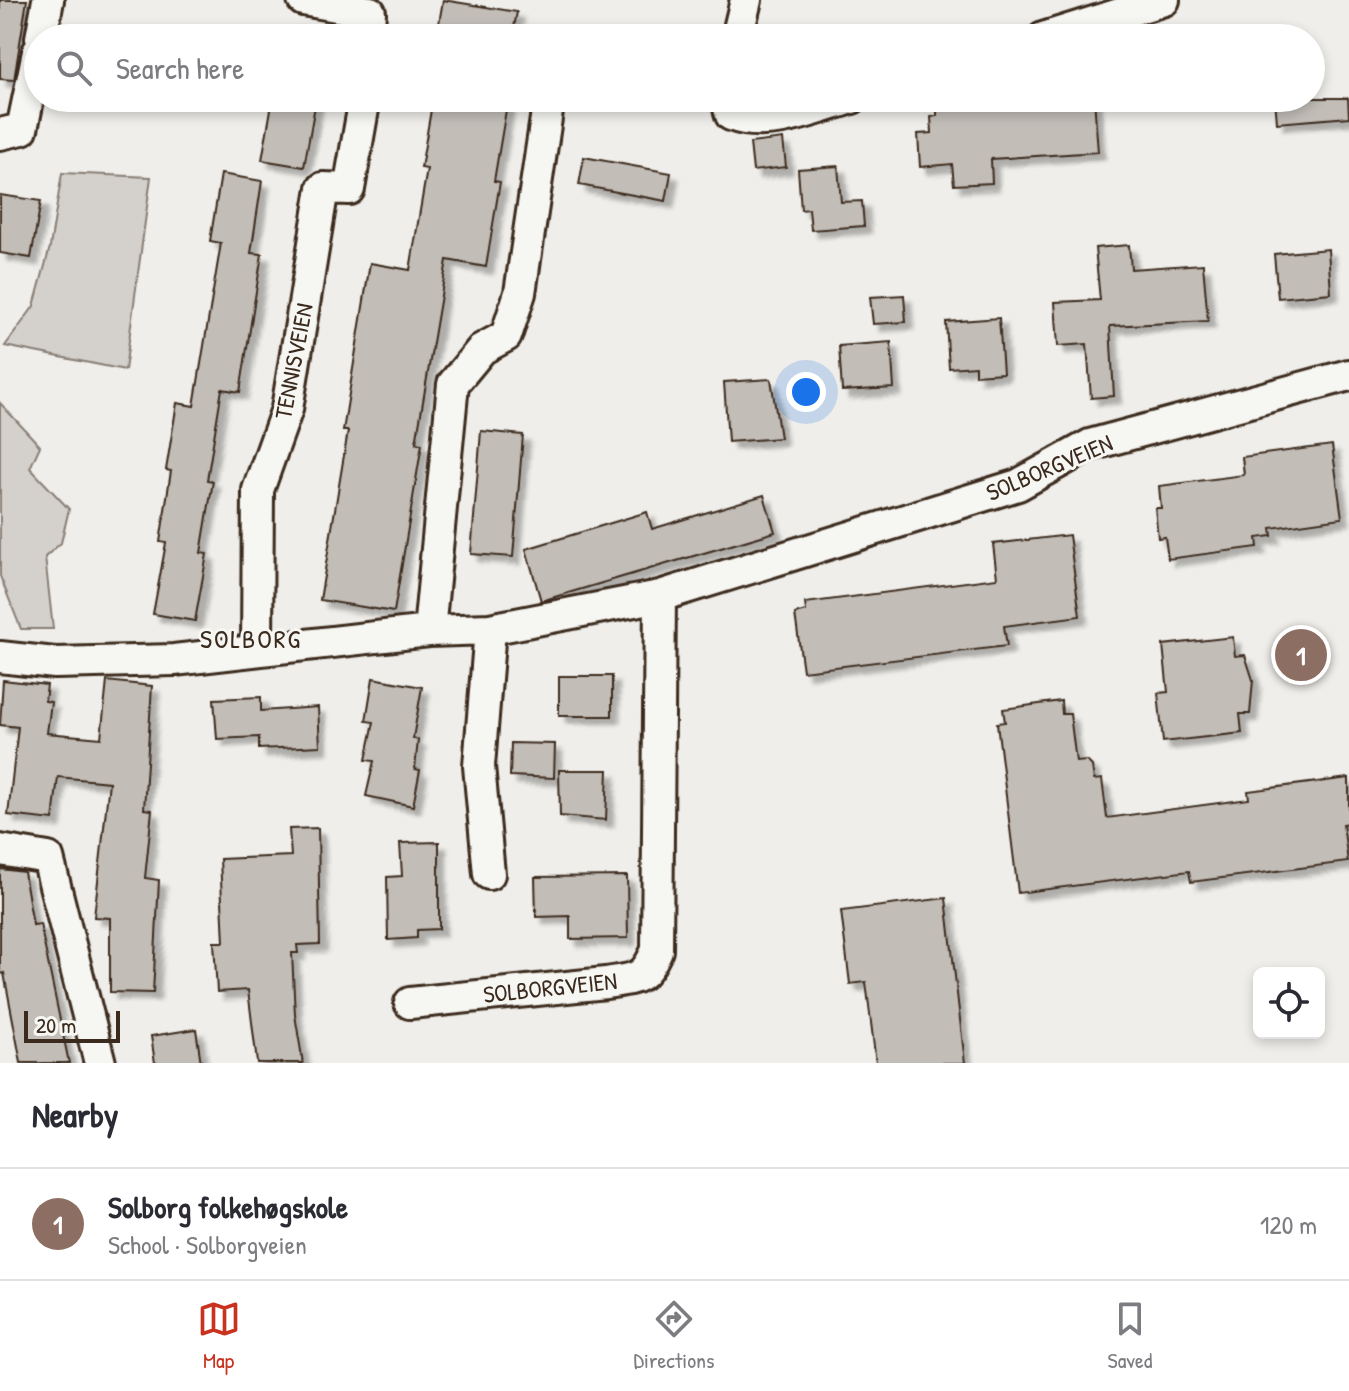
<!DOCTYPE html>
<html lang="en">
<head>
<meta charset="utf-8">
<style>
  :root { --surface:#fff; --page:#f7f7f7; --text:#2b2b33; --muted:#7c7c81; --line:#e1e1e2; --accent:#c8321e }
  body { margin:0; font-family:"Patrick Hand",sans-serif; background:var(--page); color:var(--text) }
  .controls { position:absolute; right:24px; bottom:24px; display:grid; overflow:hidden; border-radius:12px; box-shadow:0 4px 12px #0003 }
  .controls button { width:72px; height:72px; display:grid; place-items:center; padding:0; border:0; border-bottom:2px solid var(--line); background:var(--surface); color:var(--text); font:40px sans-serif }
  .scale { position:absolute; left:24px; bottom:20px; width:96px; box-sizing:border-box; padding-left:8px; border:4px solid #3b2a1e; border-top:0; font-size:22px; line-height:28px; white-space:nowrap; color:#3b2a1e; -webkit-text-stroke:6px #f6f6f2; paint-order:stroke }
  .you { position:absolute; left:806px; top:392px; width:28px; height:28px; margin:-20px; border:6px solid #fff; border-radius:50%; background:#1a73e8; box-shadow:0 0 0 12px #1a73e833 }
  .badge { display:grid; place-items:center; width:52px; height:52px; border-radius:50%; background:var(--accent); color:#fff; font-size:26px; font-weight:700 }
  .pin { position:absolute; translate:-50% -50%; border:4px solid #fff; box-shadow:0 2px 8px #0006 }
  .list { margin:0; padding:0; list-style:none }
  h2 { display:flex; justify-content:space-between; align-items:center; height:104px; margin:0; padding:0 32px; font-size:34px }
  h2 small { font-size:26px; font-weight:400; color:var(--muted) }
  .list li { display:grid; grid-template-columns:52px 1fr auto; gap:24px; align-items:center; box-sizing:border-box; height:112px; padding:0 32px; border-top:2px solid var(--line) }
  .list b { display:block; font-size:30px; white-space:nowrap }
  .list p { margin:0; font-size:26px; white-space:nowrap; color:var(--muted) }
  .list em { font-size:26px; font-style:normal; color:var(--muted) }
  .icon { flex:none; width:44px; height:44px; fill:none; stroke:currentColor; stroke-width:2; stroke-linecap:round; stroke-linejoin:round }
  .map { position:relative; flex:none; width:1349px; height:1063px; overflow:hidden }
  .search { position:absolute; background:var(--surface); box-shadow:0 4px 12px #0003; left:24px; right:24px; top:24px; height:88px; display:flex; align-items:center; gap:20px; box-sizing:border-box; padding:0 28px; border-radius:44px; color:var(--muted); font-size:30px }
  .sheet { height:216px; background:var(--surface) }
  nav { display:flex; justify-content:space-around; align-items:center; box-sizing:border-box; height:112px; border-top:2px solid var(--line); background:var(--surface); font-size:22px; color:var(--muted) }
  nav a { display:grid; justify-items:center; gap:4px }
  nav .on { color:var(--accent) }
  .map>svg:first-child { display:block }
</style>
</head>
<body>
<div class="map">
<svg width="1349" height="1063" viewBox="0 0 1349 1063">
  <defs>
    <filter id="shadow"><feDropShadow dx="7" dy="7" stdDeviation="2" flood-color="#0004"/></filter>
  </defs>
  <rect width="100%" height="100%" fill="#efeeea"/>
  <filter id="ink" filterUnits="userSpaceOnUse"><feTurbulence type="fractalNoise" baseFrequency=".0125" numOctaves="2"/><feDisplacementMap in="SourceGraphic" scale="16" xChannelSelector="R" yChannelSelector="G"/><feConvolveMatrix kernelMatrix="1 2 1 2 8 2 1 2 1" color-interpolation-filters="sRGB"/></filter>
  <g filter="url(#ink)">
    <!-- green -->
    <path fill="#d4d1cc" stroke="#887e75" stroke-width="2" d="M62 173 151 177 125 370 5 346 34 306 50 247Z
      M0 403 40 446 30 468 69 509 61 543 45 557 53 629H21L0 576Z"/>
    <!-- building -->
    <path fill="#c2bdb7" stroke="#3b2a1e" stroke-width="2" filter="url(#shadow)" d="M0 0H27L14 80 0 79Z
      M443 0 517 12 512 38 437 35Z
      M273 98 316 100 304 167 262 160Z
      M433 98H508L494 181 500 182 486 267 447 260 416 443 422 444 394 612 320 600 348 431H343L370 263 410 270 427 169 421 168Z
      M1033 98H1094L1098 152 991 159 992 183 954 185 952 164 920 167 918 134 932 133 931 117 937 116V109Z
      M1275 98H1348L1349 117 1277 123Z
      M783 139 786 167 753 171 750 143Z
      M584 157 671 173 666 201 579 185Z
      M838 166 841 202 862 201 864 226 811 230 809 209 801 210 798 169Z
      M221 174 262 181 251 253 262 254 240 392 222 389 207 480 213 481 201 553 207 554 195 621 153 614 166 543 160 542 171 471 166 470 177 403 194 406 221 243 210 241Z
      M0 195 41 201 31 258 0 253Z
      M1129 245 1131 269 1203 264 1208 321 1110 326 1114 396 1091 398 1087 344 1058 346 1055 302 1100 300 1095 248Z
      M1328 249 1331 293 1278 298 1274 254Z
      M904 295 906 322 873 324 870 297Z
      M999 318 1003 373 975 375V366L949 368 946 322Z
      M891 342 894 388 842 391 839 346Z
      M771 379 780 438 728 442 724 382Z
      M481 431 523 435 513 557 471 554Z
      M1332 445 1342 518 1271 528 1272 536 1257 538 1258 547 1168 559 1165 537 1158 538 1155 508H1161L1159 486 1244 475 1242 457Z
      M764 495 775 532 541 601 526 549 647 512 652 529Z
      M1069 535 1080 616 1004 626 1007 646 803 671 795 614 806 611 805 603 997 578 993 544Z
      M1233 637 1235 656 1245 655 1253 680 1250 714H1240L1242 733 1163 742 1158 693 1168 692 1163 645Z
      M559 676H612V716H559Z
      M373 678 422 687 413 738 418 740 415 769 420 770 413 806 366 796 374 761 366 760 374 722 366 721Z
      M3 680 47 685 45 701 51 702 47 733 101 738 107 681 152 686 144 809 152 810 145 878 159 880 153 993 110 992V918L94 917 109 782 58 777 53 820 8 815 18 727 0 725Z
      M261 697V711L318 707 320 746 259 749V737L217 739 214 699Z
      M1061 701 1062 714H1070L1076 762 1087 761 1092 766 1094 780 1102 779 1107 818 1249 799 1248 791 1349 778V823L1343 824 1348 862 1191 882 1189 871 1018 893 997 723 1005 722 1003 709Z
      M511 743 555 744 554 778 510 776Z
      M559 770H608L606 820 560 816Z
      M318 828 320 944 297 945 298 953H292L295 1015 303 1063H257L248 990 217 992 214 942H224L220 859 291 856 289 829Z
      M439 842V929L417 930V938L388 940 387 877 402 876 400 843Z
      M0 869 24 872 33 925 40 924 69 1063H21L4 973 0 974Z
      M627 876 628 938 570 939V916L536 917 535 877Z
      M946 898 965 1063H876L866 982 850 984 841 911Z
      M196 1029 201 1063H155L151 1036Z"/>
    <g fill="none" stroke-linecap="round" stroke-linejoin="round">
      <defs>
        <path id="street" d="M303 0 370 12 368 38
          M41 38 48 0
          M737 38 746 0
          M1043 38 1164 0
          M726 98 731 115C768 130 815 109 852 98
          M0 134 22 129 38 52
          M429 631 453 384 482 349 506 336 520 293 549 98
          M257 650 258 490 287 409 323 188 349 189 365 98
          M0 657 55 663 174 660 429 631 490 629 660 596 1018 485 1090 445 1349 375
          M0 850 48 858 100 1063
          M489 874 479 766 490 629
          M410 1003 606 983C637 978 644 980 657 950L660 596"/>
      </defs>
      <!-- street casing -->
      <use href="#street" stroke="#3b2a1e" stroke-width="36"/>
      <!-- street -->
      <use href="#street" stroke="#f6f6f2" stroke-width="30"/>
    </g>
  </g>
  <g text-anchor="middle" dominant-baseline="central" stroke-width="6" stroke-linejoin="round" paint-order="stroke">
    <!-- street labels -->
    <g font-size="24" fill="#3b2a1e" stroke="#f6f6f2">
      <text transform="translate(293 361) rotate(-79)">TENNISVEIEN</text>
      <text transform="translate(1049 467) rotate(-23)">SOLBORGVEIEN</text>
      <text transform="translate(550 987) rotate(-6)">SOLBORGVEIEN</text>
    </g>
    <!-- neighbourhood labels -->
    <g font-size="26" letter-spacing="2" fill="#3b2a1e" stroke="#f6f6f2">
      <text x="251" y="638">SOLBORG</text>
    </g>
  </g>
</svg>
<div class="controls">
<button><svg class="icon" aria-label="locate" viewBox="0 0 24 24"><circle cx="12" cy="12" r="6"/><path d="M12 2v4M12 18v4M2 12h4M18 12h4"/></svg></button>
</div>
<div class="scale">20 m</div>
<div class="you"></div>
<div class="pin badge" style="left:1301px;top:655px;background:#8d6e63">1</div>
<div class="search"><svg class="icon" aria-label="search" viewBox="0 0 24 24"><circle cx="10" cy="10" r="6"/><path d="M15 15l6 6"/></svg>Search here</div>
</div>
<section class="sheet">
<h2>Nearby<small></small></h2>
<ul class="list">
<li><span class="badge" style="background:#8d6e63">1</span><div><b>Solborg folkehøgskole</b><p>School · Solborgveien</p></div><em>120 m</em></li>
</ul>
</section>
<nav>
<a class="on"><svg class="icon" aria-label="map" viewBox="0 0 24 24"><path d="M3 6l6-2 6 2 6-2v14l-6 2-6-2-6 2zM9 4v14M15 6v14"/></svg>Map</a>
<a><svg class="icon" aria-label="directions" viewBox="0 0 24 24"><path d="M12 3l9 9-9 9-9-9zM9 14v-3h6M13 9l2 2-2 2"/></svg>Directions</a>
<a><svg class="icon" aria-label="saved" viewBox="0 0 24 24"><path d="M7 4h10v16l-5-4-5 4z"/></svg>Saved</a>
</nav>
</body>
</html>
